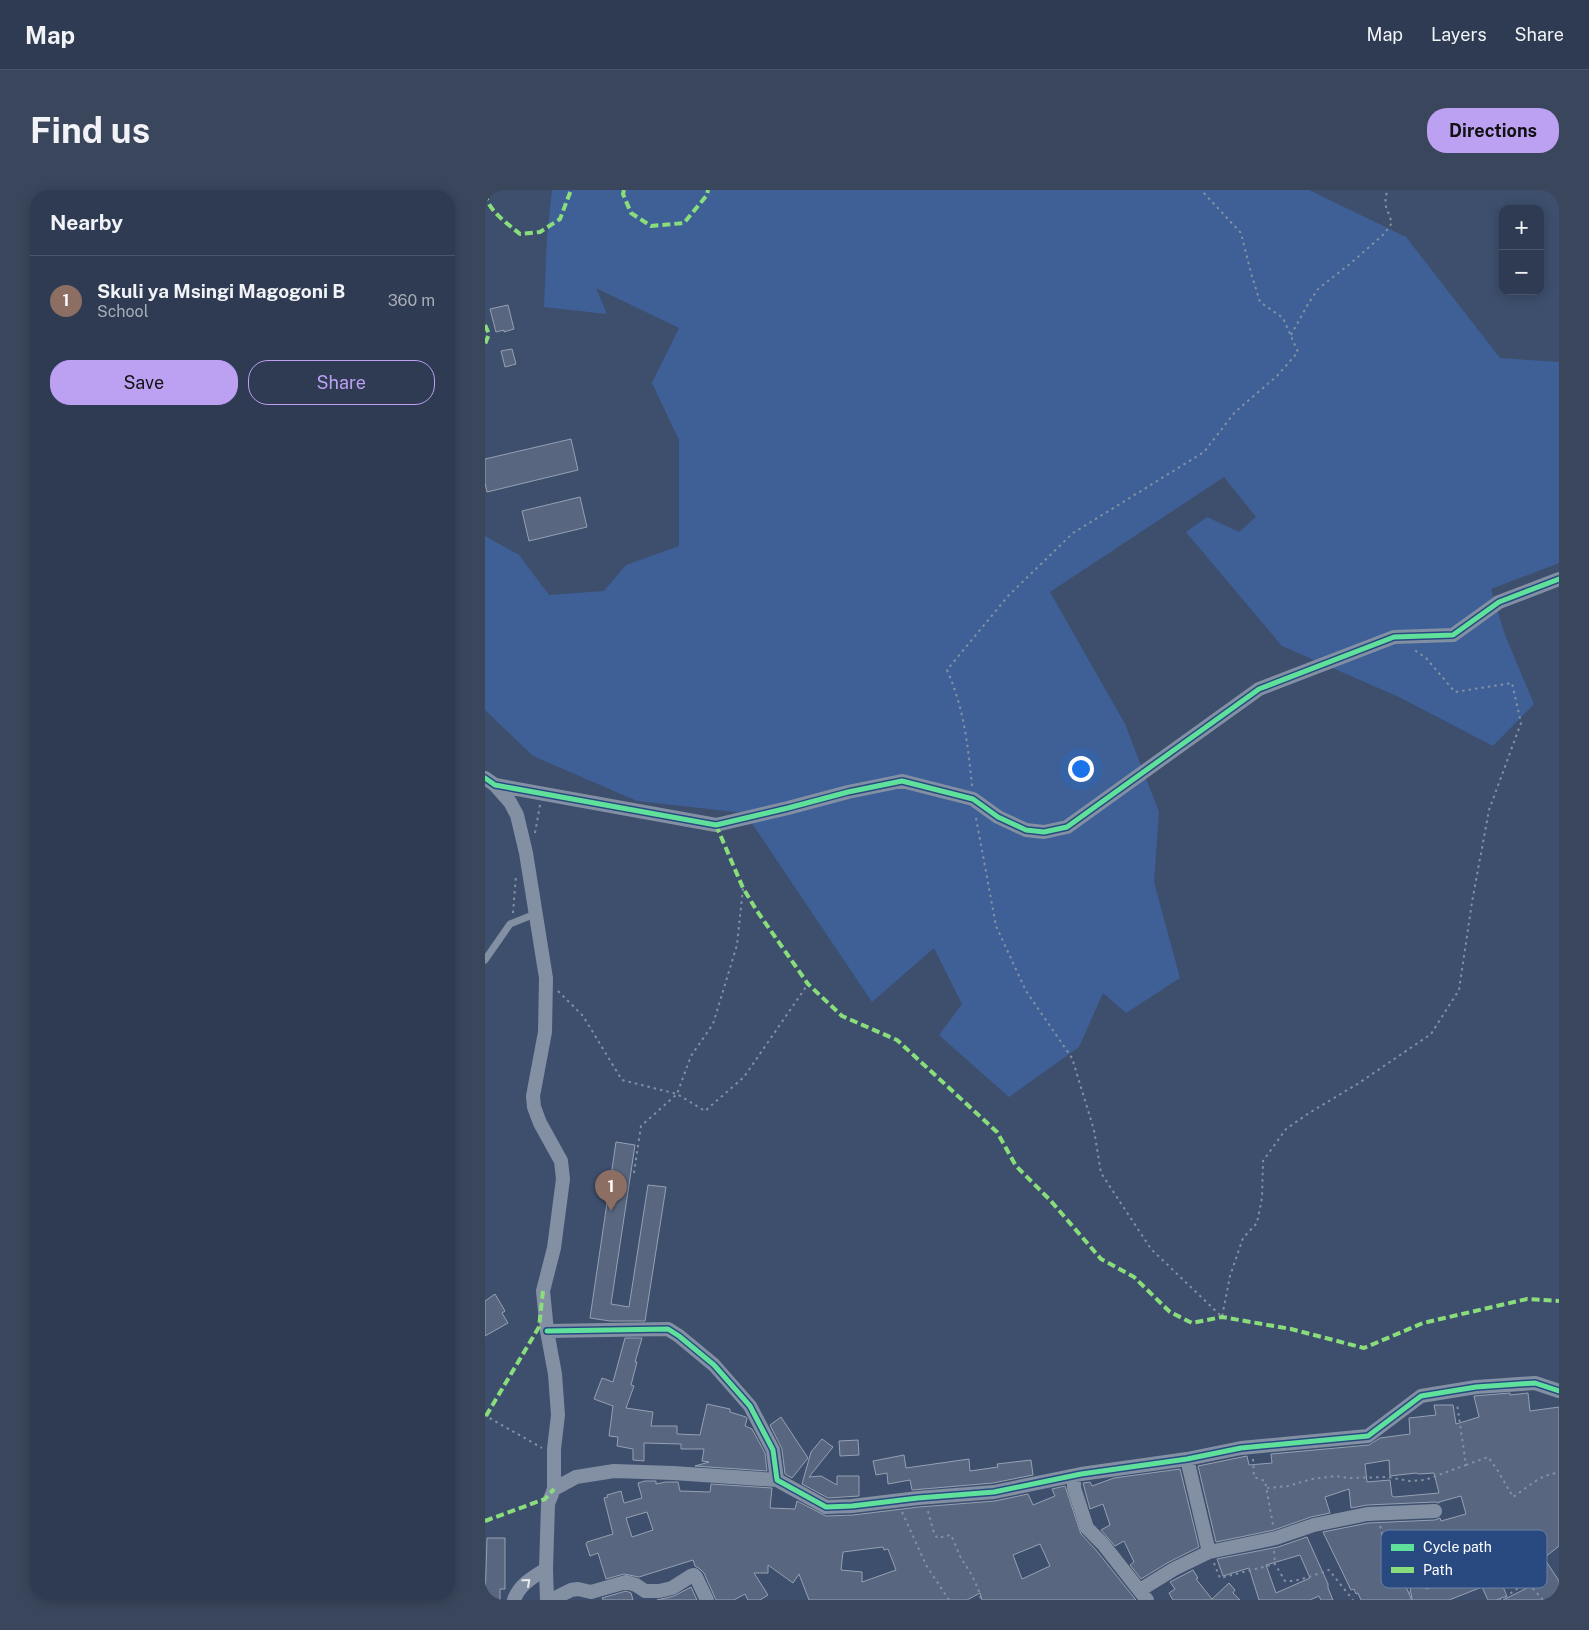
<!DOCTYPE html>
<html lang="en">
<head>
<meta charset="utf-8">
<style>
  :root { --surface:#2e3b52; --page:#3a465c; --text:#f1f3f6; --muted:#a7adb8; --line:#495569; --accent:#bca0f2 }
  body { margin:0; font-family:"Public Sans",sans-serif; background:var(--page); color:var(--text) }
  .controls { position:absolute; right:15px; top:15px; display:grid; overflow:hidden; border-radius:10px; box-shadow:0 2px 12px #0003 }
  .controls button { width:45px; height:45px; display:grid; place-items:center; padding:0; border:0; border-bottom:1px solid var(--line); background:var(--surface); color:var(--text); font:25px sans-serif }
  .you { position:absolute; left:595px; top:578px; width:18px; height:18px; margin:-12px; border:4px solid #fff; border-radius:50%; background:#1a73e8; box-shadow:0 0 0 8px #1a73e833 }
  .badge { display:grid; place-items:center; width:32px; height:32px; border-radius:50%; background:var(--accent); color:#fff; font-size:16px; font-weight:700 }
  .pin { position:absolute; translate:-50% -41px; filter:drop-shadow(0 1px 2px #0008) }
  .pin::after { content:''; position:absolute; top:26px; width:18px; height:15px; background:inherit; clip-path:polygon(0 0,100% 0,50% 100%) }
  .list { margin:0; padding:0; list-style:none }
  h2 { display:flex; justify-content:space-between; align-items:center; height:65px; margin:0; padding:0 20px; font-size:21px }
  h2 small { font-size:16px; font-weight:400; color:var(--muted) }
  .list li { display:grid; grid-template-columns:32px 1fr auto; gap:15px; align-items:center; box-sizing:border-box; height:90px; padding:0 20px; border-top:1px solid var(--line) }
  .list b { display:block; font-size:19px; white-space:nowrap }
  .list p { margin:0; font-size:16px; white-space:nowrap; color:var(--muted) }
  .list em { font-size:16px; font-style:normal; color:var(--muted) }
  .actions { display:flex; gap:10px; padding:15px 20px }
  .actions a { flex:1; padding:11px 0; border:1px solid var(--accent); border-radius:20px; text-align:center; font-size:18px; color:var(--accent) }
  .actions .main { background:var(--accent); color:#111 }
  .map { position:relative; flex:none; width:1074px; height:1410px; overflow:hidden; border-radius:20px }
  header { display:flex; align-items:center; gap:30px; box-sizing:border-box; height:70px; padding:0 25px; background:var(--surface); border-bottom:1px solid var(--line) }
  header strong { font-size:24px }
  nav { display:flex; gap:28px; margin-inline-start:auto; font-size:18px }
  .intro { display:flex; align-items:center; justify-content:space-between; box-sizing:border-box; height:120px; padding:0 30px }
  h1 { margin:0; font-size:35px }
  .button { padding:12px 22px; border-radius:20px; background:var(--accent); color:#111; font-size:18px; font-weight:700 }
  main { display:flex; gap:30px; padding:0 30px }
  aside { flex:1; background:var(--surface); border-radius:20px; box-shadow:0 2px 12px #0003 }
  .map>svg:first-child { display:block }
</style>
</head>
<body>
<header>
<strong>Map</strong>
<nav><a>Map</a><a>Layers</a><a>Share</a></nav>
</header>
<div class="intro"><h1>Find us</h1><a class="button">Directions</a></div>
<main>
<aside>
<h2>Nearby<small></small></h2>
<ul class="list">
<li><span class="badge" style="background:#8d6e63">1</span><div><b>Skuli ya Msingi Magogoni B</b><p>School</p></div><em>360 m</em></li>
</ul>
<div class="actions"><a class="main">Save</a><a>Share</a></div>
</aside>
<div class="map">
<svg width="1074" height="1410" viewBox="0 0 1074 1410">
  <rect width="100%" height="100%" fill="#3d4f6d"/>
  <!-- green -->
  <path fill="#3e6097" d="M67 0H824L921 47 1015 168 1074 172V373L1006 399 1020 445 1049 514 1008 556 914 507 797 456 701 342 722 327 754 342 771 327 739 287 565 402 640 534 674 622 669 692 695 788 641 823 618 803 594 857 524 907 454 845 477 814 449 758 387 812 260 623 152 611 48 566 0 520V346L34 365 64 405 119 401 141 375 194 356V250L167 193 194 138 111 98 122 124 59 117 62 47Z"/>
  <!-- building -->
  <path fill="#58677f" stroke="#96a0b2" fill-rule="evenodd" d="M23 115 29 139 19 142V140L11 142 5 119Z
    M27 159 31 174 20 177 16 161Z
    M86 249 93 280 2 302 0 293V269Z
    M95 307 102 337 44 351 37 321Z
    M131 952 150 955 126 1114 144 1117 163 995 181 997 160 1131H125L105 1128Z
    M10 1104 20 1121 17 1123 23 1133 0 1146V1111Z
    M140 1148H157L150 1172H152L146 1195 149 1196 141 1218 168 1222 166 1236H192V1244L215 1245 222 1214 245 1219V1222L261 1227 262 1229 260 1236 267 1239 280 1263 282 1281 210 1276 224 1272 217 1271 219 1259H196V1254L159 1253V1271L148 1270V1259L132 1256 133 1247 124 1246 128 1216 109 1209 117 1188 128 1192Z
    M1025 1203V1205L1043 1203 1045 1221 1074 1217V1356L1059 1368 1074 1391V1402L1061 1410H1018L1050 1394 1037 1375 1014 1388 1022 1406 1011 1410H1003L997 1397 964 1410H927L917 1341 896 1343 927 1410H876L873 1403 871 1404 869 1399 866 1400 838 1342 883 1333 950 1330 955 1328 956 1331 981 1324 976 1306 954 1312V1313L950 1312 882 1315 866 1318 864 1299 840 1307 845 1323 826 1327 789 1340 731 1352 713 1276 762 1266 764 1275 787 1273 786 1264 884 1255 895 1248 925 1244 924 1228 951 1225 949 1215H968L971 1234 994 1227 989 1206ZM904 1270 905 1286 931 1283 934 1284 949 1283 954 1303 909 1307 907 1306 905 1290 882 1292 880 1274ZM948 1367 958 1394 941 1399 930 1376Z
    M296 1227 323 1268 307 1288 300 1284 297 1259 285 1235Z
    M337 1249 348 1257 324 1287 336 1286 352 1295V1286H374V1306L343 1308 317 1294 326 1262Z
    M373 1250 374 1265 355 1266 354 1251Z
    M419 1265 421 1278 484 1269 485 1281 513 1277 512 1274 546 1270 548 1285 508 1293 427 1300 425 1290 403 1294 402 1283 391 1285 388 1271Z
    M695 1279 714 1357 684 1372 656 1389 645 1375 649 1372 639 1351 630 1356 616 1340 625 1335 618 1314 605 1319 598 1293 605 1292 607 1296 629 1288Z
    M160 1291H171V1294L181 1292H193L195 1301 225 1302 226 1294 287 1298 285 1318 310 1319 312 1311 341 1326 368 1325 434 1317 510 1311 543 1304 548 1315 570 1306 567 1299 580 1296 596 1344 611 1360 651 1410H497L495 1403 482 1410H324L314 1384 308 1393 283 1375V1383H269L283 1405 275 1410H263L260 1404 249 1410H231L219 1383 215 1379 210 1376 208 1370 154 1387 139 1384 121 1389 113 1363 105 1366 101 1354 102 1352 128 1344 119 1308 123 1307 122 1305 136 1301 139 1313 157 1308 153 1293ZM162 1322 168 1340 147 1347 141 1328ZM555 1354 565 1376 537 1389 528 1365ZM398 1357 399 1360 403 1359 411 1380 377 1392V1382L356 1380 358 1362Z
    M822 1347 843 1394V1398L848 1410H836L834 1406 825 1410H774L764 1378 738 1386 732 1369 793 1357ZM815 1365 825 1388 791 1403 781 1375Z
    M2 1348H20V1399H15V1410H0Z
    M708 1380 713 1388 711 1389 727 1409 744 1393 750 1400 748 1403 755 1410H688L684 1403 690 1399 685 1392Z
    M206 1397 212 1410H172L189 1406Z
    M141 1401 146 1403 148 1410H118L117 1408Z"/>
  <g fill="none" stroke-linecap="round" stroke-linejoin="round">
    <!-- path -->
    <path stroke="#8390a3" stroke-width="2" stroke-dasharray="2.5 4" stroke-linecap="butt" d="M806 145 823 114 833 99 866 73 899 44 907 33 900 14 902 0
      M487 596C483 556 479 518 462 480L523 406 588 343 719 262 750 222 792 186 813 162 798 128 775 112 766 83 756 43 716 0
      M491 628 511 736 541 801 587 868 609 940 616 983 666 1059 737 1127 745 1086 758 1048 772 1033 777 1008 778 971 801 939 824 923 874 893 946 844 974 800 987 712 1004 620 1036 533 1027 493 970 502 941 468 928 459
      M50 643 55 615
      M28 723 31 685
      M73 801 98 826 137 890 192 904 220 921 259 887 323 794
      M149 983 156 936 192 904 206 866 228 834 252 755 258 698
      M0 1224 1 1226 57 1258
      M768 1269 769 1287 780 1291 788 1335
      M981 1275 1003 1267 1013 1281 1028 1307C1042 1298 1057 1283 1074 1283
      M782 1298 803 1296 827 1289 851 1286 863 1288 903 1287 924 1291 940 1290 981 1275 972 1214
      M443 1321 448 1340 452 1348 466 1345C469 1351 474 1365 477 1370 485 1381 494 1397 496 1410
      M417 1322 441 1375 464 1410
      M895 1336 927 1410
      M789 1361 790 1374
      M729 1373 735 1388 790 1374 800 1391C814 1392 831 1384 844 1380L868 1410
      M1014 1410C1025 1406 1034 1394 1045 1395L1058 1410"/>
    <!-- service -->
    <path stroke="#8390a3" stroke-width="7" d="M0 770 25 734 50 724"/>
    <!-- minor -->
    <path stroke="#8390a3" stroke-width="14" d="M0 588 10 595 231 635 303 618 363 602 417 591 488 609 513 627 541 640 559 642 582 637 774 499 909 447 968 445 1014 412 1074 389
      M10 595 25 612 32 625 41 663 61 788 60 842 48 906 49 917 55 933 76 971 78 989 69 1058 58 1101 62 1141 70 1184 73 1225 69 1259V1299L63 1314 61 1379 62 1410
      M62 1141 183 1139 194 1146 229 1175 265 1216 288 1260 292 1290 341 1317 367 1316 433 1308 509 1302 596 1284 702 1269 756 1258 883 1246 936 1206 991 1197 1050 1193 1074 1201
      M702 1269 724 1362
      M589 1286V1298L602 1338 618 1354 662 1410
      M69 1299 91 1287 129 1281 188 1283 292 1290
      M655 1400 689 1379 724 1362 791 1348 829 1335 882 1324 950 1321
      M29 1410C34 1395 48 1387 61 1379
      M66 1410 86 1400 93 1399 106 1402 141 1392 151 1395 160 1401H174L187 1398 206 1386 209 1385 211 1387 222 1410"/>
    <!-- quiet -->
    <path stroke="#8add7b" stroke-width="4" stroke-dasharray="8 4" stroke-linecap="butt" d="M139 0 138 4 146 23 166 36 199 33 222 5 223 0
      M0 3C3 21 22 33 35 44L55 42 75 29 86 0
      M0 135 4 144 0 154
      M231 635 258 698 272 721 323 794 357 826 412 850 512 942 531 976 565 1010 616 1069 649 1087 685 1122 707 1133 737 1127 806 1139 879 1158 938 1133 1042 1109 1074 1111
      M1 1226 54 1137 58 1101
      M0 1331 60 1309 69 1299"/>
    <defs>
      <path id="cycleway" d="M0 588 10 595 231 635 303 618 363 602 417 591 488 609 513 627 541 640 559 642 582 637 774 499 909 447 968 445 1014 412 1074 389
        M62 1141 183 1139 194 1146 229 1175 265 1216 288 1260 292 1290 341 1317 367 1316 433 1308 509 1302 596 1284 702 1269 756 1258 883 1246 936 1206 991 1197 1050 1193 1074 1201"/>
    </defs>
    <!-- cycleway casing -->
    <use href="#cycleway" stroke="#294a81" stroke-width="8"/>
    <!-- cycleway -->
    <use href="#cycleway" stroke="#60e19b" stroke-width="5"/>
  </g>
  <!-- one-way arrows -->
  <defs><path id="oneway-chevron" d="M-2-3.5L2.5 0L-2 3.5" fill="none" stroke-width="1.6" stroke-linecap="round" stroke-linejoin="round" transform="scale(1.25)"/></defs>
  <use stroke="#e6e9ed" href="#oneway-chevron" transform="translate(42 1392) rotate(-41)"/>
  <!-- legend -->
  <rect x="896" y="1340" width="166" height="58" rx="8" fill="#294a81" stroke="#6980a7" stroke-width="1"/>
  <rect x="906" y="1354" width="23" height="7" fill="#60e19b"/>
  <rect x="906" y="1377" width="23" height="6" fill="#8add7b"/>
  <g font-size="14" fill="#fff">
    <text x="938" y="1362">Cycle path</text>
    <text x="938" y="1385">Path</text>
  </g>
</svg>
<div class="controls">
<button>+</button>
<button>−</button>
</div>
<div class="you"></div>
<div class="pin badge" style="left:126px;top:1021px;background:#8d6e63">1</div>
</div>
</main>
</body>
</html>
